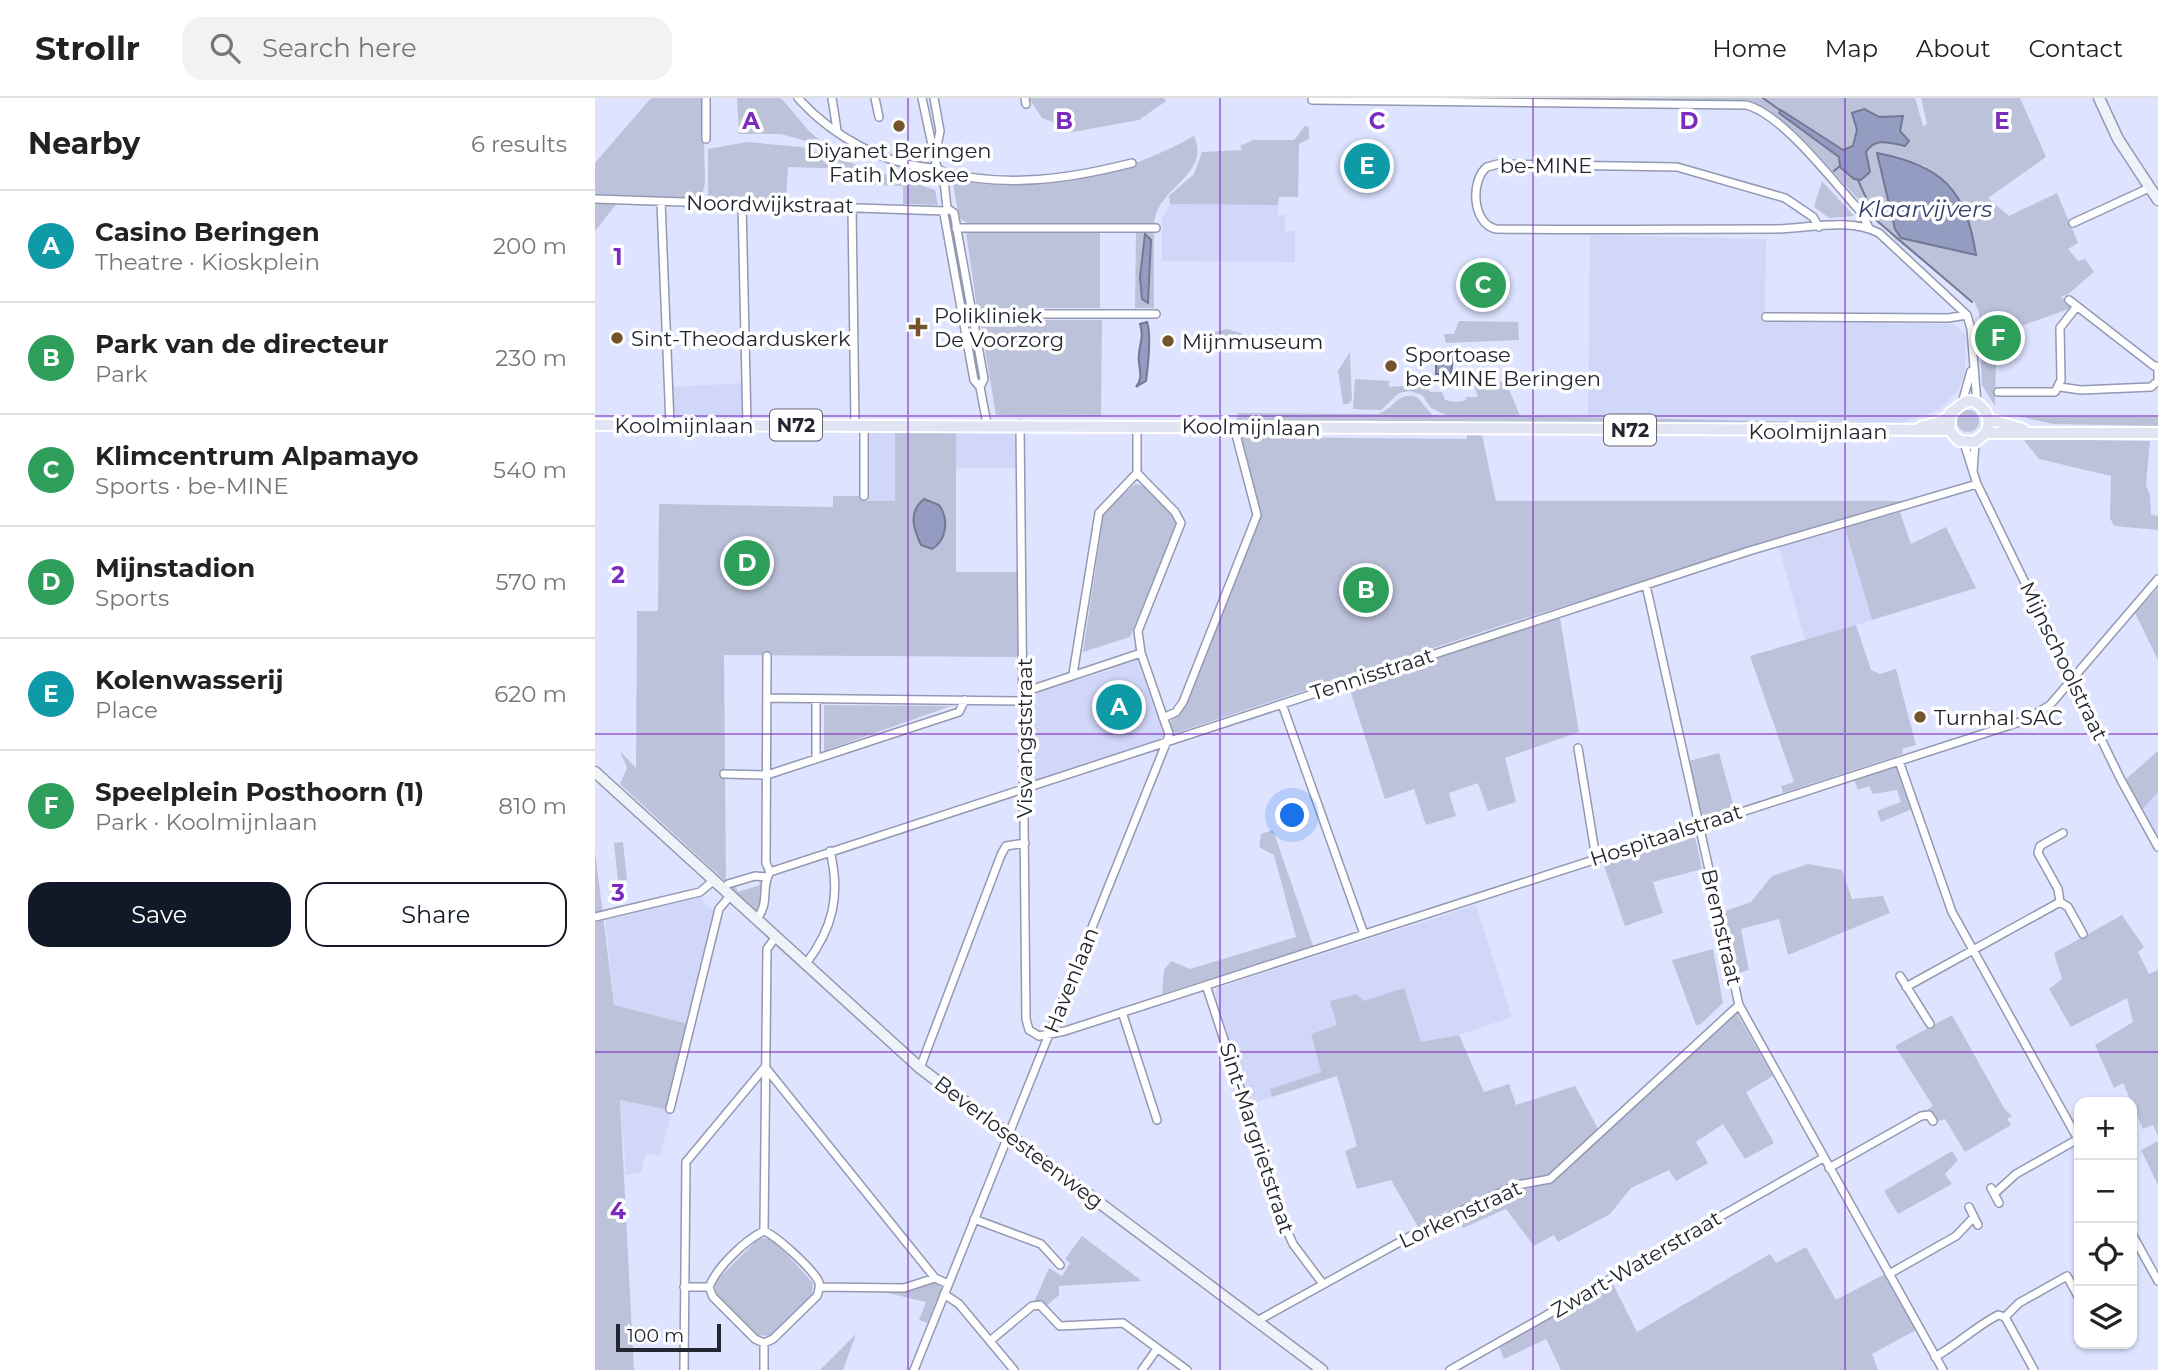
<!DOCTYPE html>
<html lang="en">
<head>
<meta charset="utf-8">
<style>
  :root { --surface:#fff; --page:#f2f2f2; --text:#222; --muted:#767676; --line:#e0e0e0; --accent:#111827 }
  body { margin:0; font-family:Montserrat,sans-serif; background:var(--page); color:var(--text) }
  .controls { position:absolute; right:21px; bottom:21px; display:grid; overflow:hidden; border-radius:14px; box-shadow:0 2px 5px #0004 }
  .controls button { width:63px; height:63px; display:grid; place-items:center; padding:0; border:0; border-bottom:2px solid var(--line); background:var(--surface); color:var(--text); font:35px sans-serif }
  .scale { position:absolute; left:21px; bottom:18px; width:105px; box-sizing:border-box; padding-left:7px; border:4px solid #23252f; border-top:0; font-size:19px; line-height:24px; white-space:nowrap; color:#23252f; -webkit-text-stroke:5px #fff; paint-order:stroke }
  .you { position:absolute; left:698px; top:718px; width:24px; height:24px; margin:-18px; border:5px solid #fff; border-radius:50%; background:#1a73e8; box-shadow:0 0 0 10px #1a73e833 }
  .badge { display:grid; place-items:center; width:46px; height:46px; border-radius:50%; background:var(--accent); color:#fff; font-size:23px; font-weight:700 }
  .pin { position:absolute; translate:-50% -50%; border:4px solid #fff; box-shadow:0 2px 7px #0006 }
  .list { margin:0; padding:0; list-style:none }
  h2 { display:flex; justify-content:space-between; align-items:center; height:91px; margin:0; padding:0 28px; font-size:30px }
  h2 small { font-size:23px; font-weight:400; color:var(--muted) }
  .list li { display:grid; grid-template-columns:46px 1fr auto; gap:21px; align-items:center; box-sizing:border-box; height:112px; padding:0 28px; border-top:2px solid var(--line) }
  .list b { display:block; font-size:26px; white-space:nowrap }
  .list p { margin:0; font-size:23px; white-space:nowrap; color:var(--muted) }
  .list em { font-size:23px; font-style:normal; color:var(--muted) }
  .actions { display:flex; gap:14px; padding:21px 28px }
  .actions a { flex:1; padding:16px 0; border:2px solid var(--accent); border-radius:21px; text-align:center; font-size:24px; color:var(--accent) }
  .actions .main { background:var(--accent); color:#fff }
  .icon { flex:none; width:38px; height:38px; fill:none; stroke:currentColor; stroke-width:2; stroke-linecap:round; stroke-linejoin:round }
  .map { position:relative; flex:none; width:1563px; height:1272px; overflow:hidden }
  header { display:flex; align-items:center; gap:42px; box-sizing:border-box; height:98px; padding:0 35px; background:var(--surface); border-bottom:2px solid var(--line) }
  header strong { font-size:33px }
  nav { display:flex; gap:38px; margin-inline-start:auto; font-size:24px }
  .search { width:490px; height:63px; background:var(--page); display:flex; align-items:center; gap:18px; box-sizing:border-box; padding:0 24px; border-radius:21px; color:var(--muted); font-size:26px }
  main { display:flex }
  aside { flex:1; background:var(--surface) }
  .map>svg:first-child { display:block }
</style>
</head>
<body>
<header>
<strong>Strollr</strong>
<div class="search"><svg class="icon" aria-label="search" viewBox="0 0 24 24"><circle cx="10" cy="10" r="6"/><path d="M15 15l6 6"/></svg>Search here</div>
<nav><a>Home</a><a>Map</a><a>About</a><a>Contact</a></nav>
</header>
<main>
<aside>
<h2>Nearby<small>6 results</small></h2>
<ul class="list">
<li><span class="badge" style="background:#0f9aa8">A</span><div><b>Casino Beringen</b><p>Theatre · Kioskplein</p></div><em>200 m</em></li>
<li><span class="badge" style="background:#2e9e5b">B</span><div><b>Park van de directeur</b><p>Park</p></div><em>230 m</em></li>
<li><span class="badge" style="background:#2e9e5b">C</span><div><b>Klimcentrum Alpamayo</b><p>Sports · be-MINE</p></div><em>540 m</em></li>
<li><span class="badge" style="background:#2e9e5b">D</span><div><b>Mijnstadion</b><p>Sports</p></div><em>570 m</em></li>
<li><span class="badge" style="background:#0f9aa8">E</span><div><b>Kolenwasserij</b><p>Place</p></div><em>620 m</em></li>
<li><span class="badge" style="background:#2e9e5b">F</span><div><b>Speelplein Posthoorn (1)</b><p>Park · Koolmijnlaan</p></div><em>810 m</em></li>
</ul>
<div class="actions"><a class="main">Save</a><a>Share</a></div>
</aside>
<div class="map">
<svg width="1563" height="1272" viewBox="0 0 1563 1272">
  <rect width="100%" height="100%" fill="#dee3ff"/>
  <!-- built -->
  <path fill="#d1d7f9" d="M575 106 683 107V117H690V133H700V164L567 163V120Z
    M995 137 1171 141 1170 224 1359 226 1370 236V276L1362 294 1344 312 1298 328V325L993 317Z
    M148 285V319L145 322 78 320 76 289Z
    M273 333H300L301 403H271Z
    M361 334H419L422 370H361Z
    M1250 430 1277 522 1210 543 1184 449Z
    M536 560H545L569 632 567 640 440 683 432 681V596L517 572 516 569 537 562Z
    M1563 694V742L1546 713Z
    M107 799 110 806 120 813 93 926 19 907 10 818Z
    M881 807 917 919 864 937 826 945 768 903 762 896 736 903 743 927 716 937 726 974 676 991 677 999 653 1007 620 895 622 890Z
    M25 1001 77 1013 65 1058 51 1055 46 1074 31 1077Z"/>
  <!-- green -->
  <path fill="#bdc2db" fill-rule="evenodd" d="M56 0H108L110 85 106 102 0 98V65Z
    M142 0H186L214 33 227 44 225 47 186 36H144Z
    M434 0H569L571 3 544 22 472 35H460L458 24 447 20Z
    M939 0H1320L1328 28 1332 26 1326 0H1425L1451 59 1393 100 1414 118 1462 95 1483 145 1473 151 1483 163 1490 161 1499 174 1472 197 1466 198 1477 210 1423 229 1420 262 1401 260 1400 308 1387 287 1384 215 1380 205 1301 142 1199 32 1196 34 1169 10 1142 4ZM1282 56 1331 68 1306 140 1300 131Z
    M710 28 714 29V41L704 46 703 99H684L683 107 575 106 574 98 599 76 607 54 647 52 645 48 658 42H699Z
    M599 38C617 78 560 89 559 127H376L364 120 357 80C448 93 519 82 599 38Z
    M152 44 206 49 340 92 343 107 308 106V88L259 86V71L193 69 191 104 113 102V51Z
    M1227 83 1259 118 1234 120 1219 109Z
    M0 104H23L0 133Z
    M371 134H505V210H382Z
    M541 134H559V210H540Z
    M419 222H507L506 318 401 317 386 228 419 229Z
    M864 223 923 224 924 242 851 245 849 236H859Z
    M632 231 646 235 654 248 613 246 616 235Z
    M755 254 757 302 753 306H748L743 273Z
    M760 281 794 283V289L829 286 835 294H847L850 302C860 304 862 304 872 302L870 299H883L878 284H911L925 318 1298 325V328L641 323 643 315 782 316C800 312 801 293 822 299L837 317H851L836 310 827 297 815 293 804 295 786 312 758 311Z
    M1362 323a11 11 0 1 1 22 0a11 11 0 1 1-22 0Z
    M1423 318 1563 319V328L1458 326Z
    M300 333 361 334V474H423V559L129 557 131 784 25 686 32 670 25 653 41 670 42 513H63L64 406 238 409V398H264L271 403H300Z
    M872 337H887L901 403H1310L914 525 581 635 576 633 575 624 587 612 664 419 645 339 872 341Z
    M1428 341 1555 343 1551 387 1555 397 1556 417 1563 418V432L1519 428 1515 420 1516 378 1444 361Z
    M540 386 549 388 581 420 582 425 535 539 488 554 509 414Z
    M1305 414 1316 446 1351 429 1381 490 1277 522 1250 430Z
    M1563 490V562L1540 515Z
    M965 520 984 634 910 660 921 704 893 713 883 685 854 695 861 718 831 727 819 691 790 701 754 589Z
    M1261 527 1276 572 1285 576 1301 571 1321 647 1307 651 1308 656 1188 695 1186 688 1199 684 1155 558Z
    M229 607 356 608 229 653Z
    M1563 653V694L1546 713 1530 682Z
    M1124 655 1139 709 1110 718 1106 714 1094 663Z
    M1300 669 1304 674 1317 711 1286 724 1282 713 1306 704 1302 692 1278 696 1274 688 1263 692 1259 682Z
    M678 732 718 848 567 896 569 872 576 863 595 871 701 839 679 757 664 749 666 736Z
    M1095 738 1100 739 1107 771 1058 784 1068 815 1030 828 1008 765Z
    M28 744 32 782 23 783 19 745Z
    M0 753 19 907 93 926 74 1012 25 1002 39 1272H0Z
    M1213 766 1247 772 1257 801 1288 798 1295 815 1193 857 1184 821 1146 831 1154 872 1140 876 1127 814 1156 804 1177 778Z
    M163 780 168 783V804L160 814 134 789 140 787 143 794 165 787Z
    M1527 817 1549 849 1543 854 1554 876 1563 872V1038L1558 1027 1548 1031 1528 985 1519 990 1500 947 1538 924 1532 900 1476 929 1454 891 1467 881 1459 855Z
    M1118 851 1128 905 1106 926 1101 927 1077 862Z
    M809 890 826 944 864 937 889 994 914 986 921 1007 980 988 1007 1038 1141 914 1178 978 1151 994 1179 1045 1150 1061 1128 1026 1101 1044 1113 1065 1081 1083 1074 1072 1036 1090 1015 1116 963 1144 959 1137 939 1148 911 1111 868 1130 853 1112 823 1129 796 1082 762 1091 750 1053 762 1048 742 978 677 999 675 991 726 974 716 936 742 927 735 903 762 896 769 903Z
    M1357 917 1409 1010 1417 1018 1412 1021 1416 1027 1370 1054 1350 1021 1340 1024 1333 1011 1338 1008 1300 948Z
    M1563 1043V1087L1546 1052Z
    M1357 1053 1363 1062 1350 1076 1357 1086 1303 1116 1289 1093Z
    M487 1138 547 1183 464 1188V1197L451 1208 439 1204 454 1170 467 1178 475 1165 470 1161Z
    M164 1140 178 1141 218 1185 217 1199 175 1238 160 1237 122 1199 119 1185Z
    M1211 1149 1241 1202 1290 1176 1321 1232 1277 1256 1283 1272H966L951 1241 909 1261 904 1248 1017 1184 1042 1234 1175 1156 1181 1165Z
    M340 1184 347 1190 332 1225 324 1222 331 1204 284 1193 317 1192Z
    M261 1236 248 1272H225Z"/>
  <!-- water -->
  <path fill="#959cc1" stroke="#737895" stroke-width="2" d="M1269 11 1284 19 1308 18 1305 33 1314 43 1310 48C1296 45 1280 39 1271 54L1275 74 1266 82 1259 81 1245 69 1244 59 1184 15 1186 12 1248 52 1258 48 1262 32 1257 15Z
    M1282 55C1347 68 1371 91 1381 157L1306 140 1300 131Z
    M550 136 556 142 553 205 547 201 545 179Z
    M552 224C557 238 553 268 551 283L541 289C550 278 542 269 544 256 545 244 549 238 545 226Z
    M841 255 858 258 856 276H841Z
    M329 401 344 407C354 421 352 442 337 451L326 447C318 430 313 414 329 401Z"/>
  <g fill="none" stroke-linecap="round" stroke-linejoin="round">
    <!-- stream -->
    <path stroke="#737895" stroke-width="2" d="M1168 0 1186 13
      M1239 73 1245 68
      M1263 82 1281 122 1377 204"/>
    <defs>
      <path id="street" d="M203 0C237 38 290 68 342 70
        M237 0 242 32
        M280 0 284 19
        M327 0 342 70 348 74C412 90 474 81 537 65
        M339 0 345 33 341 53
        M430 0 431 6
        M717 2 1151 7C1188 16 1239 85 1266 114L1274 130
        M111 41V0
        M348 74 352 110 349 116 379 282 385 289
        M0 101 350 113
        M66 104 75 327
        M147 106 152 327
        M257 109 260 327
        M352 110 359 115 389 281 385 289 392 326
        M1478 125 1554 90
        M1224 129 1218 119 1190 100 1082 69 903 66 892 69C875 82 877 126 901 131 993 132 1086 131 1178 131 1211 131 1253 119 1284 135L1372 217 1376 231 1382 306
        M361 130H561
        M1474 202 1559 268H1563
        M373 216H561
        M1171 219 1353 220 1372 217
        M1465 289 1486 292 1556 289 1563 283V270
        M1403 294H1460L1466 282 1465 230 1482 208
        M1367 305 1376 273
        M425 326 431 921 434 932 444 938 470 933 1431 622 1455 607 1563 481
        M1369 345 1382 386 1526 682 1563 749
        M1378 374 1380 344
        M269 398V327
        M1051 487 1144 907 1348 1272
        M172 558 171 765 175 774
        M478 576 504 415 542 375
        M429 594 546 555
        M172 600 429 603
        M687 606 769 836
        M568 620 581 614 588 604 662 417 639 329
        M983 650 1001 760
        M221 661V601
        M1304 663 1357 814 1484 1043
        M129 676 172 677 364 614 370 602
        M1468 735 1445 748 1443 755 1463 791 1465 804 1473 809 1488 836
        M175 774 1154 453 1382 386
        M133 786 160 778 171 779
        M0 819 105 794 118 783
        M161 822C176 804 165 790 175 774
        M210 867C238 831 246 797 235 753
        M1305 878 1335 926
        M611 887 690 1128 698 1146 728 1186
        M1311 889 1465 804
        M527 914 562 1022
        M325 970 406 757 411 748 430 745
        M75 1011 124 811 135 798
        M1234 1070 1326 1018 1334 1017 1338 1023
        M1396 1090 1404 1105
        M1399 1096 1421 1076 1483 1041
        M1374 1109 1383 1127
        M379 1121 446 1146 465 1167
        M169 1133C183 1139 214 1168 223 1182 226 1187 224 1192 222 1198L178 1241 169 1245 160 1241 118 1199 114 1189C122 1169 150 1142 169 1133Z
        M169 1133 172 851 180 840
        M1537 1136 1563 1183
        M1294 1176 1361 1138 1379 1119
        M89 1189H114
        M225 1189 309 1190 340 1180
        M349 1196 364 1206 419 1272
        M1410 1219 1439 1272
        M662 1223 832 1129 922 1087 955 1081 1144 907
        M395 1243 437 1208 445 1207 465 1228 528 1225 592 1272
        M169 1245V1272
        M1340 1259C1363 1246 1380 1229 1403 1217L1410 1219 1424 1205 1472 1178 1484 1200
        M89 1272 91 1064 170 969 340 1180 353 1186
        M319 1272 572 643 574 636 546 555 543 533 586 425 580 414 542 375V328
        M547 1272 562 1251
        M855 1272 1228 1060"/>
      <path id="secondary" d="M1504 0 1523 41 1563 102
        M0 674 325 970 727 1272"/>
      <path id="primary" d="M1393 321 1428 331
        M0 327 1354 332
        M1326 329C1332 327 1342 326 1348 322 1360 315 1373 289 1390 313 1395 321 1394 327 1391 335L1380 344 1364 343 1354 332 1356 314
        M1391 335H1563"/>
    </defs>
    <!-- street casing -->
    <use href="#street" stroke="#9499b2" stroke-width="10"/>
    <!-- secondary casing -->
    <use href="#secondary" stroke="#9499b2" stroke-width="13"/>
    <!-- primary casing -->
    <use href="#primary" stroke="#fff" stroke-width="14"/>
    <!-- street -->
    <use href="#street" stroke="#fff" stroke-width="7"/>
    <!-- secondary -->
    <use href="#secondary" stroke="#f0f2f9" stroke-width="10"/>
    <!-- primary -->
    <use href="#primary" stroke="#e1e4f3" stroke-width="10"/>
  </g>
  <!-- grid -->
  <path fill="none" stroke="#7b2cbf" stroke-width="2" stroke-opacity="0.55" d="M313 0V1272M625 0V1272M938 0V1272M1250 0V1272M0 318H1563M0 636H1563M0 954H1563"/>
  <!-- markers -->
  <g fill="#76532c" stroke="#fff" stroke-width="2.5">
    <circle cx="304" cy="28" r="7"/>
    <path d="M319.5 218.5h7v7h7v7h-7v7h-7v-7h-7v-7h7z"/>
    <circle cx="22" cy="240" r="7"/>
    <circle cx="573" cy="243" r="7"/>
    <circle cx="796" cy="268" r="7"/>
    <circle cx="1325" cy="619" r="7"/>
  </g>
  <g text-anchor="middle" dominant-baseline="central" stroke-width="7" stroke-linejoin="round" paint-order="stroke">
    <!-- shield labels -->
    <g fill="#fff" stroke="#65666d" stroke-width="2">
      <rect x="175" y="311.5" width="52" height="31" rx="5"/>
      <rect x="1009" y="316.5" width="52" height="31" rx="5"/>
    </g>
    <g font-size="19" font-weight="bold" fill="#23252f">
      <text x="201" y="327">N72</text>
      <text x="1035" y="332">N72</text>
    </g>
    <!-- poi labels -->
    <g font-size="21" fill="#23252f" stroke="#fff" text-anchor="start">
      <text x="304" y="52" text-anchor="middle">Diyanet Beringen<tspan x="304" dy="24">Fatih Moskee</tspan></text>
      <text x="339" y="217">Polikliniek<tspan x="339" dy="24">De Voorzorg</tspan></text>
      <text x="36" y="240">Sint-Theodarduskerk</text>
      <text x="587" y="243">Mijnmuseum</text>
      <text x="810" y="256">Sportoase<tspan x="810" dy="24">be-MINE Beringen</tspan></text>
      <text x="1339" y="619">Turnhal SAC</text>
    </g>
    <!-- street labels -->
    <g font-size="21" fill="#23252f" stroke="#fff">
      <text x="951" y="67">be-MINE</text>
      <text transform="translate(175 106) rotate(1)">Noordwijkstraat</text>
      <text x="89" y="327">Koolmijnlaan</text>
      <text transform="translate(656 329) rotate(1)">Koolmijnlaan</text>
      <text x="1223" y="333">Koolmijnlaan</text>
      <text transform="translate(1469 563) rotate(64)">Mijnschoolstraat</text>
      <text transform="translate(777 576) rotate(-18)">Tennisstraat</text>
      <text transform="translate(429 640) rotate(-90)">Visvangststraat</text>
      <text transform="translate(1071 737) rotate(-18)">Hospitaalstraat</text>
      <text transform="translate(1127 829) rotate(77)">Bremstraat</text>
      <text transform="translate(476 882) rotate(-68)">Havenlaan</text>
      <text transform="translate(662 1040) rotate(72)">Sint-Margrietstraat</text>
      <text transform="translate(424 1044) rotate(37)">Beverlosesteenweg</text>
      <text transform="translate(865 1116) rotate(-25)">Lorkenstraat</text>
      <text transform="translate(1041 1166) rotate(-30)">Zwart-Waterstraat</text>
    </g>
    <!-- water labels -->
    <g font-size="23" font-style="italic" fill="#363b6d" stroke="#fff">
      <text x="1330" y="111">Klaarvijvers</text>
    </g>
  </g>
  <g font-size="23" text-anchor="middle" font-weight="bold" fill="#7b2cbf" stroke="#fff" stroke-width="7" stroke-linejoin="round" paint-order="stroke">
    <text x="156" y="31">A</text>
    <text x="469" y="31">B</text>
    <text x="782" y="31">C</text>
    <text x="1094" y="31">D</text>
    <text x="1407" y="31">E</text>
    <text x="23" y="167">1</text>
    <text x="23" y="485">2</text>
    <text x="23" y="803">3</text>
    <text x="23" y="1121">4</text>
  </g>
</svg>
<div class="controls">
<button>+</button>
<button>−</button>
<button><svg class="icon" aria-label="locate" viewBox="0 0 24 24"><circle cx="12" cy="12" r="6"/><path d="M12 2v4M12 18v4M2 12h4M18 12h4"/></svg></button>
<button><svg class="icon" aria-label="layers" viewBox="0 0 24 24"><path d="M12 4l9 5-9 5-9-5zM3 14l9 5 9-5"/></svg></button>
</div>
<div class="scale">100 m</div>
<div class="you"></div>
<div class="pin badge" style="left:524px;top:609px;background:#0f9aa8">A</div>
<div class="pin badge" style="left:771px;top:492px;background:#2e9e5b">B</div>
<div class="pin badge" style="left:888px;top:187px;background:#2e9e5b">C</div>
<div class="pin badge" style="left:152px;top:465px;background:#2e9e5b">D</div>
<div class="pin badge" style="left:772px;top:68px;background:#0f9aa8">E</div>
<div class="pin badge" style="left:1403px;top:240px;background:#2e9e5b">F</div>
</div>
</main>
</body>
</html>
